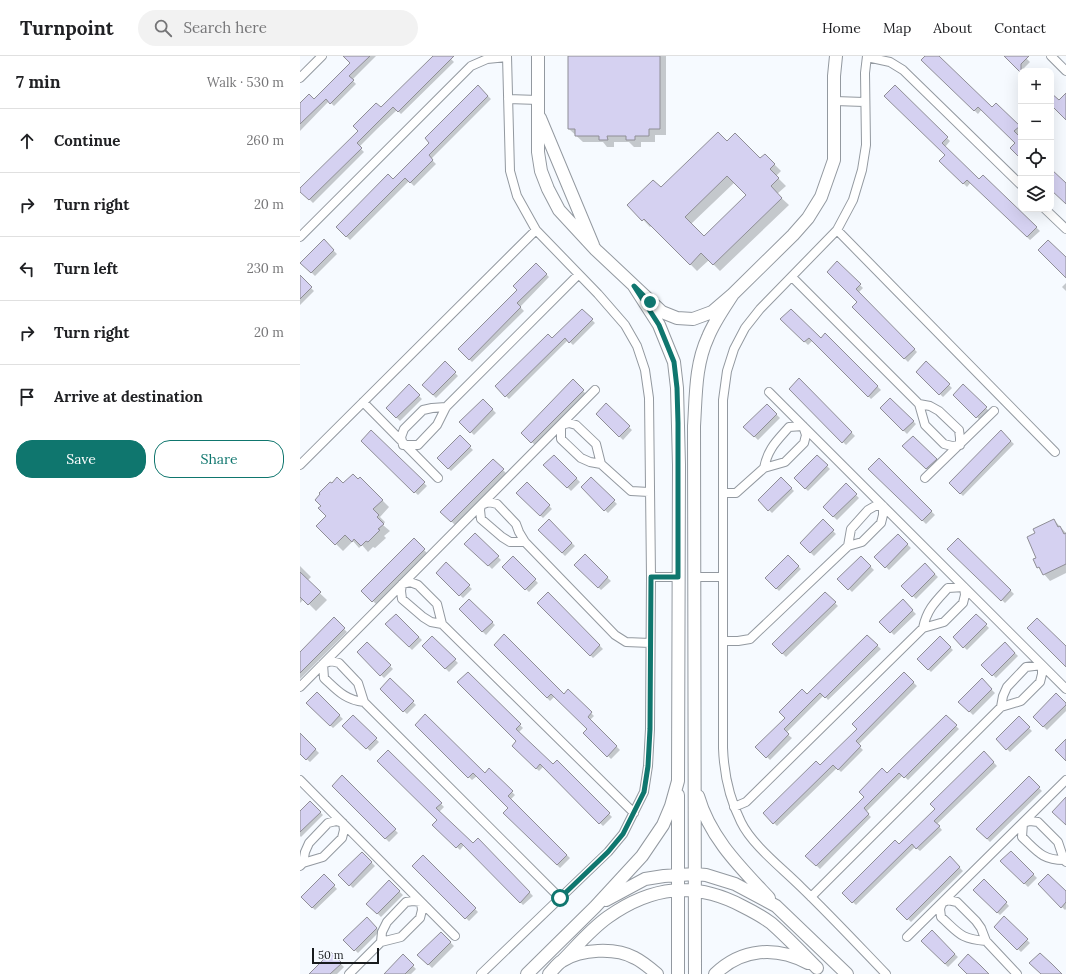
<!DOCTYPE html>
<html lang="en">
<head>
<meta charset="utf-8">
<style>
  :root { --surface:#fff; --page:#f2f2f2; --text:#202124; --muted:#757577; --line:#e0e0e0; --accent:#0f766e }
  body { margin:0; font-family:Lora,serif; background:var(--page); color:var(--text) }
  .controls { position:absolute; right:12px; top:12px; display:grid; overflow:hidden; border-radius:8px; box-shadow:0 4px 16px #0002 }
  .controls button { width:36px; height:36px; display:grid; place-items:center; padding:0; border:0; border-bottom:1px solid var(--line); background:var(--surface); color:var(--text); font:20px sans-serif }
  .scale { position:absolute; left:12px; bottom:10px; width:67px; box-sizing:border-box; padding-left:4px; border:2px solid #181b1d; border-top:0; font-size:11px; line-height:14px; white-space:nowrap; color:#181b1d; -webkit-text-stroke:3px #f6faff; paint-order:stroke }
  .stop { position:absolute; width:12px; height:12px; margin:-9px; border:3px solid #0f766e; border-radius:50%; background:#fff }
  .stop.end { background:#0f766e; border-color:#fff; box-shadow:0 1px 4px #0008 }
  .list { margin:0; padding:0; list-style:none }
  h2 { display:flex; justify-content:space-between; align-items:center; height:52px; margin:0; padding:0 16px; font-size:17px }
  h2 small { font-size:13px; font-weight:400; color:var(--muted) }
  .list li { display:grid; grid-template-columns:26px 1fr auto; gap:12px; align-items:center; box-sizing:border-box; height:64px; padding:0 16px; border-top:1px solid var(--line) }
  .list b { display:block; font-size:15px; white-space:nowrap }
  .list em { font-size:13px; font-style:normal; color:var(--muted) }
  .actions { display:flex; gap:8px; padding:12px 16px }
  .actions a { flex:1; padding:9px 0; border:1px solid var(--accent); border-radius:16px; text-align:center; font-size:14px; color:var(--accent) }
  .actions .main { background:var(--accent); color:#fff }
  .icon { flex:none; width:22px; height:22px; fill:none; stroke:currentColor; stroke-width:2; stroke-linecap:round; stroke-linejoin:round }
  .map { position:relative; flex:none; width:766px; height:918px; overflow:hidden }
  header { display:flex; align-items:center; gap:24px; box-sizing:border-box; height:56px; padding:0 20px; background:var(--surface); border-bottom:1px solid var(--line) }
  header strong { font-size:19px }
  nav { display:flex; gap:22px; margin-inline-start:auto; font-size:14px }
  .search { width:280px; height:36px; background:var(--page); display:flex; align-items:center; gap:10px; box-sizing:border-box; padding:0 14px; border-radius:22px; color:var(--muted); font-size:15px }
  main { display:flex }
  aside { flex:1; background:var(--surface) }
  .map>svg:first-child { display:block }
</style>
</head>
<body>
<header>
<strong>Turnpoint</strong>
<div class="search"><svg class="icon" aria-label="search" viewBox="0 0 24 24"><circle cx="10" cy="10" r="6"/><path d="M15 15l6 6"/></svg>Search here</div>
<nav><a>Home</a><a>Map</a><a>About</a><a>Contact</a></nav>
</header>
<main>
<aside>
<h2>7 min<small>Walk · 530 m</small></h2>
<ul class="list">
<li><svg class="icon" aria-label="ahead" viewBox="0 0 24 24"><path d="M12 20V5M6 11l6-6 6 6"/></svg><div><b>Continue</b></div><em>260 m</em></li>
<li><svg class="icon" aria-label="right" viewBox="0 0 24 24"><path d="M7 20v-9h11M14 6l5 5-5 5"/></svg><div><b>Turn right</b></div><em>20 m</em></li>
<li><svg class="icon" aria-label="left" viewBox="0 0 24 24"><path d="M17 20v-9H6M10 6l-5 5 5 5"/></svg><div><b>Turn left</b></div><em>230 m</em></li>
<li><svg class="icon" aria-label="right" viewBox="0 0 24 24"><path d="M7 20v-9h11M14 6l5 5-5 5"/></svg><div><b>Turn right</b></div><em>20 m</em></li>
<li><svg class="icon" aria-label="arrive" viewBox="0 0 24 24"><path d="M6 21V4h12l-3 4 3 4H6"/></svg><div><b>Arrive at destination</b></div></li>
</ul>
<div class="actions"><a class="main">Save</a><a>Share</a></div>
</aside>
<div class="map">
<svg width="766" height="918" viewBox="0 0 766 918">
  <rect width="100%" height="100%" fill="#f6faff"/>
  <!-- shadow -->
  <path fill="#0003" fill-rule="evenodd" d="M50 0H76L52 24 56 28 34 50 29 45 0 75V49L14 44 51 7Z
    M134 0H148L154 6 101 58 97 54 78 72 59 91 64 96 13 147 0 134Z
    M269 0H366V79H355V86H341V91H334L329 86H314V91H307L303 86H283L269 73Z
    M626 0H638L692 53 721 73V75L717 79 721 84V102L717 87 682 53 678 58 622 4Z
    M705 0H724L730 6 724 12 727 15H721Z
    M178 30 191 43 131 103 136 108 114 130 109 125 50 184 37 171 93 124 131 87Z
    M595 31 650 85 645 91 679 125 683 120 740 175 730 184 671 126 667 131 641 105 646 99Z
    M427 86 460 104 465 99 481 115 476 120 486 130 477 138 489 149 420 215 409 204 397 215 352 169 350 171 329 149 361 133ZM435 126 447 139 404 181 391 168Z
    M24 185 37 198 15 220 2 207Z
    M537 207 563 232 558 237 617 296 608 306 553 251 559 246Z
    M236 208 249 221 220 251 224 255 172 306 159 293 218 234Z
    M1 222 14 235 0 249V223Z
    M766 227V235L762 231Z
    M282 254 295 267 273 289 268 284 209 343 196 330 252 284Z
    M482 263 521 283 525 278 581 334 571 343 513 284 508 289Z
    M145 307 158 320 136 342 123 329Z
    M626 307 652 332 643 341 617 316Z
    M499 324 555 380 546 389 490 333Z
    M273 325 286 338 235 389 222 377Z
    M109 330 122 343 100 365 87 352Z
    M663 330 689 355 680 364 654 339Z
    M590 343 616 368 607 378 581 352Z
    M183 344 196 357 174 379 161 366Z
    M306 349 332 374 323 384 297 358Z
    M467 349 480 362 458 384 445 371Z
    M71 376 127 430 118 439 62 385Z
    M701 376 714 388 663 440 650 427Z
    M160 381 173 394 151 415 138 402Z
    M613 381 639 407 630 416 604 390Z
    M254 400 280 426 271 435 245 409Z
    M517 400 530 413 508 435 495 422Z
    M193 404 206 417 155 469 142 456Z
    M579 404 635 459 626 468 570 413Z
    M60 422 89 451 80 461 85 466 83 469 90 475 84 480 86 482 75 492 73 491 68 496 62 489 59 492 53 485 43 495 18 470 27 460 43 429 58 424Z
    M291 422 317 448 308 457 282 431Z
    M481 422 494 435 472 457 459 444Z
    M227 427 252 453 243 462 217 437Z
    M546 429 559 442 537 464 524 451Z
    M754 464 766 477V517L750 525 738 511 737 477Z
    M249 465 275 490 265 500 239 474Z
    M523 465 536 478 514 500 501 487Z
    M175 478 201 504 192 513 166 487Z
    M598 479 611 492 589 514 576 501Z
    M658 483 714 538 705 547 649 493Z
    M114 484 127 497 76 548 63 535Z
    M285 500 311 525 301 534 276 509Z
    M488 500 501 513 479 535 466 522Z
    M213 501 238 527 229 536 203 511Z
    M561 501 574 514 552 536 539 523Z
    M146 508 172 533 163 542 137 517Z
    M625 508 638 521 616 543 603 530Z
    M0 510 11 521 7 525 27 544 16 555 4 543 0 547Z
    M525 537 538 550 486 601 473 588Z
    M248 538 303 593 293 602 239 547Z
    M169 544 195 569 186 579 160 553Z
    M603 545 616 558 594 579 581 566Z
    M96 559 122 584 112 594 86 568Z
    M676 559 689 572 667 594 654 581Z
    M34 563 47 576 0 623V597Z
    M567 580 581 593 528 644 524 639 486 677 492 682 470 704 457 691Z
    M132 581 158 607 149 616 123 590Z
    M640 582 653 594 631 616 618 603Z
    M67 587 93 613 84 622 58 596Z
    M705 587 718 600 696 622 683 609Z
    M195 589 264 639 279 645 294 660 290 664 320 694 311 703 285 677 289 673 255 640 250 645Z
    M168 617 223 672 219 676 253 710 257 706 312 761 303 770 243 711 239 715 213 690 218 685Z
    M604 617 617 630 558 689 563 694 541 716 537 712 477 770 464 757 520 711 558 673Z
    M90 624 116 649 107 658 81 633Z
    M682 624 695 637 673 659 660 646Z
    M17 638 43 663 33 672 7 647Z
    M766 648V655L747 674 734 661Z
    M646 660 659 673 608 724 603 719 566 756 571 761 520 813 507 800Z
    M53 661 79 686 70 695 44 670Z
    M719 662 732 675 710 696 697 683Z
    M116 669 185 718 189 714 215 739 210 744 270 802 260 812 205 757 210 752 177 720 172 724Z
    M0 678 19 697 10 706 0 697Z
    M88 695 144 751 139 756 173 789 178 784 233 840 223 849 164 789 160 794 134 769 139 764Z
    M684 696 697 710 637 768 642 774 620 795 615 791 556 849 543 837 599 790 636 753Z
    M42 721 98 777 89 786 33 730Z
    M729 722 742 735 690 786 677 773Z
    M10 746 23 759 1 781 0 780V756Z
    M711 796 737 822 728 831 702 805Z
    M62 797 75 810 53 832 40 819Z
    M123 800 178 856 169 865 113 810Z
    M650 802 663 815 611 866 598 853Z
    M24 819 37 833 15 854 2 841Z
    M684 824 709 850 700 859 674 834Z
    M89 826 103 839 81 861 68 848Z
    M739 828 766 837V853L765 854Z
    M704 862 730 887 721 896 695 871Z
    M67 863 80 875 58 897 45 884Z
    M632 876 658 901 648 911 622 885Z
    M141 877 154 890 132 912 119 899Z
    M31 898 44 911 37 918H11Z
    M103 900 116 913 111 918H85Z"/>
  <!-- building -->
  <path fill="#d5d1f1" stroke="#8f8e96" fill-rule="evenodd" d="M43 0H70L49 20 54 24 30 48 26 43 0 68V47L9 38 14 43 50 7Z
    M133 0H154L98 56 93 51 57 87 62 92 9 144 0 136V132L58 75 53 70 76 47 81 51Z
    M268 0H360V73H349V80H335V84H326V80H307L308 84H299V80H275V73H268Z
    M625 0H639L692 51 696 47 720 70 714 75 721 82V103L710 92 715 87 678 51 674 55 621 4Z
    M704 0H729L721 8V17Z
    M178 29 188 40 129 99 133 104 110 127 105 122 46 181 36 171 88 118 93 123 129 87 125 82Z
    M595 29 648 81 642 87 679 123 683 119 737 171 727 181 667 124 663 128 639 105 645 99 584 40Z
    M751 37 759 44 766 37V64L751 49Z
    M418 76 427 85 435 77 460 102 465 98 475 108 470 113 479 122 471 130 482 142 413 209 401 197 390 209 344 163 342 165 327 149 353 124 361 131ZM427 120 446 139 404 180 385 161Z
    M751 113 766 127V148L751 134Z
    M24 183 34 194 11 217 0 207Z
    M748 184 766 201V222L738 194Z
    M537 205 561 228 556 233 615 293 604 303 552 251 557 246 527 216Z
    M236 207 247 218 217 247 221 251 169 304 158 293 217 234 213 230Z
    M0 219 12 231 0 243Z
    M282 253 293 263 269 287 265 282 205 341 195 330 248 278 252 282Z
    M491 253 521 282 525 277 578 330 568 341 509 282 504 286 480 263Z
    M145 305 156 316 133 339 122 329Z
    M626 305 650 328 639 339 616 316Z
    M499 322 552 376 542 387 489 333Z
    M273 323 284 334 231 387 221 377Z
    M109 328 120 339 96 362 86 352Z
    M663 328 687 351 676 362 653 339Z
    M590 342 614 365 603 375 580 352Z
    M183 343 193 353 170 377 159 366Z
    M306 347 330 370 319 381 296 358Z
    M467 348 477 358 454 381 443 371Z
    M71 374 125 426 114 437 61 385Z
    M701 374 711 385 660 438 649 427Z
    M160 379 171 390 148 413 137 402Z
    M613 380 637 403 626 413 602 390Z
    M254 399 277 422 267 432 243 409Z
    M517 399 528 409 505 433 494 422Z
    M579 402 632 455 622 465 568 413Z
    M193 403 204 413 151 466 140 456Z
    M53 418 58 423 60 421 83 444 73 453 79 459 77 461 84 468 78 473 80 474 68 486 66 485 61 490 54 483 52 486 45 479 35 489 16 470 26 460 18 452 21 450 15 444 20 438 19 437 30 426 32 427 37 421 43 427Z
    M291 421 315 444 304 455 281 431Z
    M481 421 492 432 468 455 458 444Z
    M227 426 250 449 240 460 216 437Z
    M546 427 557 438 533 461 523 451Z
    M249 463 272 487 262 497 238 474Z
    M523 463 534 474 510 497 500 487Z
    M754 463 758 471 760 470 764 478 766 477V508L743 519 739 511 737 512 733 503 736 502 727 481 735 477 733 473Z
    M175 477 199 500 188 510 164 488Z
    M598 478 608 488 585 512 574 501Z
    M114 482 125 493 72 546 61 535Z
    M658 482 711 534 701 545 647 493Z
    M285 498 308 521 298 532 274 509Z
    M488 499 499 510 476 533 465 522Z
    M213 500 236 523 225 534 202 511Z
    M561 500 571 510 548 534 537 523Z
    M146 506 170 529 159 540 136 517Z
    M625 507 635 518 612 541 601 530Z
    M0 516 21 536 8 549 0 541Z
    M248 536 300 589 290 600 237 547Z
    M525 536 536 546 482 598 472 588Z
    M169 543 193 566 182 576 159 553Z
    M603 543 613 554 590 577 579 566Z
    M96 558 119 581 109 591 85 568Z
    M676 558 687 568 663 592 653 581Z
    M34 561 45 572 0 617V596Z
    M737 562 766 590V611L727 572Z
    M204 578 264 638 268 633 292 656 288 661 317 690 307 701 283 677 287 673 251 638 247 642 194 589Z
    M567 579 578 589 525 642 520 637 484 673 489 678 466 702 455 691 485 662 479 656 502 633 507 638Z
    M132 580 156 603 145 613 122 590Z
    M640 580 651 591 628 614 617 603Z
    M67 586 91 609 80 620 57 596Z
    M705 586 715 597 692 620 681 609Z
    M168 616 221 668 216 673 253 708 257 704 310 757 299 768 240 708 236 713 212 690 216 685 157 626Z
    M604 616 614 626 556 685 561 690 538 714 533 709 473 768 463 757 516 705 520 709 557 673 552 668Z
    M90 622 114 645 103 656 80 633Z
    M682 622 692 633 669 656 658 646Z
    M17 636 40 659 30 670 6 647Z
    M756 637 766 647V649L743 671 733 661Z
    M125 658 185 717 189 712 213 735 208 740 267 799 257 809 203 757 208 752 173 717 168 722 115 669Z
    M53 659 77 682 66 693 42 670Z
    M646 659 657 669 604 722 599 717 564 752 569 758 516 810 505 800 564 741 559 736 582 712 587 717Z
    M719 660 730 671 706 694 696 683Z
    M0 677 16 693 6 704 0 698Z
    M766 683V705L755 694Z
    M88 694 142 747 136 752 173 787 178 782 230 836 220 847 161 787 156 792 132 769 137 764 77 705Z
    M684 695 694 706 634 765 640 770 616 793 612 788 552 847 542 837 595 784 599 788 635 753 630 748Z
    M42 719 96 773 85 783 32 730Z
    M729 720 740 731 687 783 676 773Z
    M766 741V769L752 756Z
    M10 745 21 756 0 776V755Z
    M711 795 734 818 724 828 700 805Z
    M62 796 72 806 49 830 38 819Z
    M123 799 176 852 165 863 112 810Z
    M650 800 660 811 607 864 596 853Z
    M24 818 35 829 12 852 1 841Z
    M748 818 766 835V846L761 852 738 828Z
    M684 823 707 846 697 857 673 834Z
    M89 824 100 835 77 858 66 848Z
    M704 860 728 883 717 894 694 871Z
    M67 861 77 872 54 895 43 884Z
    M632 874 655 898 645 908 621 885Z
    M141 876 151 886 128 909 117 899Z
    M31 896 42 907 30 918H9Z
    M740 897 752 908 762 918H741L729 907Z
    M103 898 114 909 105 918H84Z
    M668 898 680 909 689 918H667L658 909Z"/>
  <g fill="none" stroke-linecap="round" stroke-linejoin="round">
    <defs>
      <path id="minor" d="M567 0 565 17 566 89 562 114 553 144 537 174 460 253 445 272 434 293 427 315 423 344V692C424 718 429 742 441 766 452 789 482 812 501 831 530 859 558 889 586 918
        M751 0 766 15
        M567 1 590 6 603 14 721 129
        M0 22 22 0
        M208 43 238 44
        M535 45 564 46
        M745 153 766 173
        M537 174 755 396
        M0 181 171 10 187 3 207 1
        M492 221 619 348 625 369 644 388 652 390 660 389V382L659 374 639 355 630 350 619 348
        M469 336 766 633
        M63 346 138 422
        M146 351 132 352 123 354 104 373 101 381 103 389H118L137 369 146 351 278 219
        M301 408 296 388 276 369 269 367 261 369V383L281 402 290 406 301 408 331 435 349 436
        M0 409 236 174
        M625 422 694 355
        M424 437H436L464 412 485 406 504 387 506 379 503 370 489 371C477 385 468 392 464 412
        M225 486H210L202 481 181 463 180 454 181 449 189 446 197 448 216 468 219 476 225 486 315 579 326 586 350 587
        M351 521H378
        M394 521H423
        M142 568 131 566 123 561 102 543 101 535 102 528 110 526 118 529 137 548 142 568 334 757
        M423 585H438L450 583 548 490 562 486 581 467 583 459V450H575L568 454 551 473 548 490
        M0 631 295 334
        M64 646C45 644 37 634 24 622L23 608 31 605 39 607 58 627 64 646 260 842
        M0 724 155 880
        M434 751 446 746 623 572 644 566 663 547 665 539 664 531 648 532C636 545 627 553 623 572
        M764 804C742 804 737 795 722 781L723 767 730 765 738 766 758 786 764 804 766 806
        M0 810 3 807 23 801 42 782 44 774 43 767 36 765 28 767 9 787 5 796 3 807
        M511 841 701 651 721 645 740 626 742 618V609L726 611 707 631 703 640 701 651
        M607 881 766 724
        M686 885C660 883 659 877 641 861L640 853 642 847 648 844 657 846 676 865 681 872 686 885 717 918
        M49 918 81 886 101 881 120 862 122 854 121 846 113 845 106 846 87 866 82 876 81 886
        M181 918 308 796 323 778 344 736 348 710 350 673 351 521 349 342 345 314 337 290 325 269 298 238 236 174 217 140 210 115 207 0"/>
      <path id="secondary" d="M238 0V96L241 115 248 133 259 154 296 194 362 256 377 262 393 263 412 256 433 238 493 179 508 162 521 141 534 104V20L536 0
        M240 62 293 189
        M398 740C410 782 440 811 469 842
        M306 844 345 823 364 820 395 818 406 819 435 828 476 850 547 918
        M262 905C277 890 291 873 308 861 352 830 394 825 442 850 452 855 463 861 471 867 487 881 502 897 517 912
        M227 918 295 851 342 800 363 769 371 750 378 725 379 409 377 332 374 306 359 269 334 230
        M249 918C253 914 257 908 262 905 281 893 315 891 335 902 343 906 350 912 357 918
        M378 918V739
        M395 918 394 370C396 340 395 309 408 281 414 266 424 252 433 238
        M415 918C442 892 476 890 508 907"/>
    </defs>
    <!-- minor casing -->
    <use href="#minor" stroke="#9399a0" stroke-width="10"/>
    <!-- secondary casing -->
    <use href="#secondary" stroke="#9399a0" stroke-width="14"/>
    <!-- minor -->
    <use href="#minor" stroke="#fff" stroke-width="8"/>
    <!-- secondary -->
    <use href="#secondary" stroke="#fff" stroke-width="12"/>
  </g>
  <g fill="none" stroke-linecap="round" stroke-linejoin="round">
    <!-- route -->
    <path stroke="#0f766e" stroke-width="5" d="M260 842 308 796 323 778 344 736 348 710 350 673 351 521H378V367L377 332 374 306 359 269 334 230 350 246"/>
  </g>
</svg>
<div class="controls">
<button>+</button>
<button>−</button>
<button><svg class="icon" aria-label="locate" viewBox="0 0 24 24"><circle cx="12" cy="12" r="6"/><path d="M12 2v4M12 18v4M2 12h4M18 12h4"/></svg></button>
<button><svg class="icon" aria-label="layers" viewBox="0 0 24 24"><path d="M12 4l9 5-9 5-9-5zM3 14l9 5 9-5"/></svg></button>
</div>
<div class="scale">50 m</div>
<div class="stop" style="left:260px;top:842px"></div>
<div class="stop end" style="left:350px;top:246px"></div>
</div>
</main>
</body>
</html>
